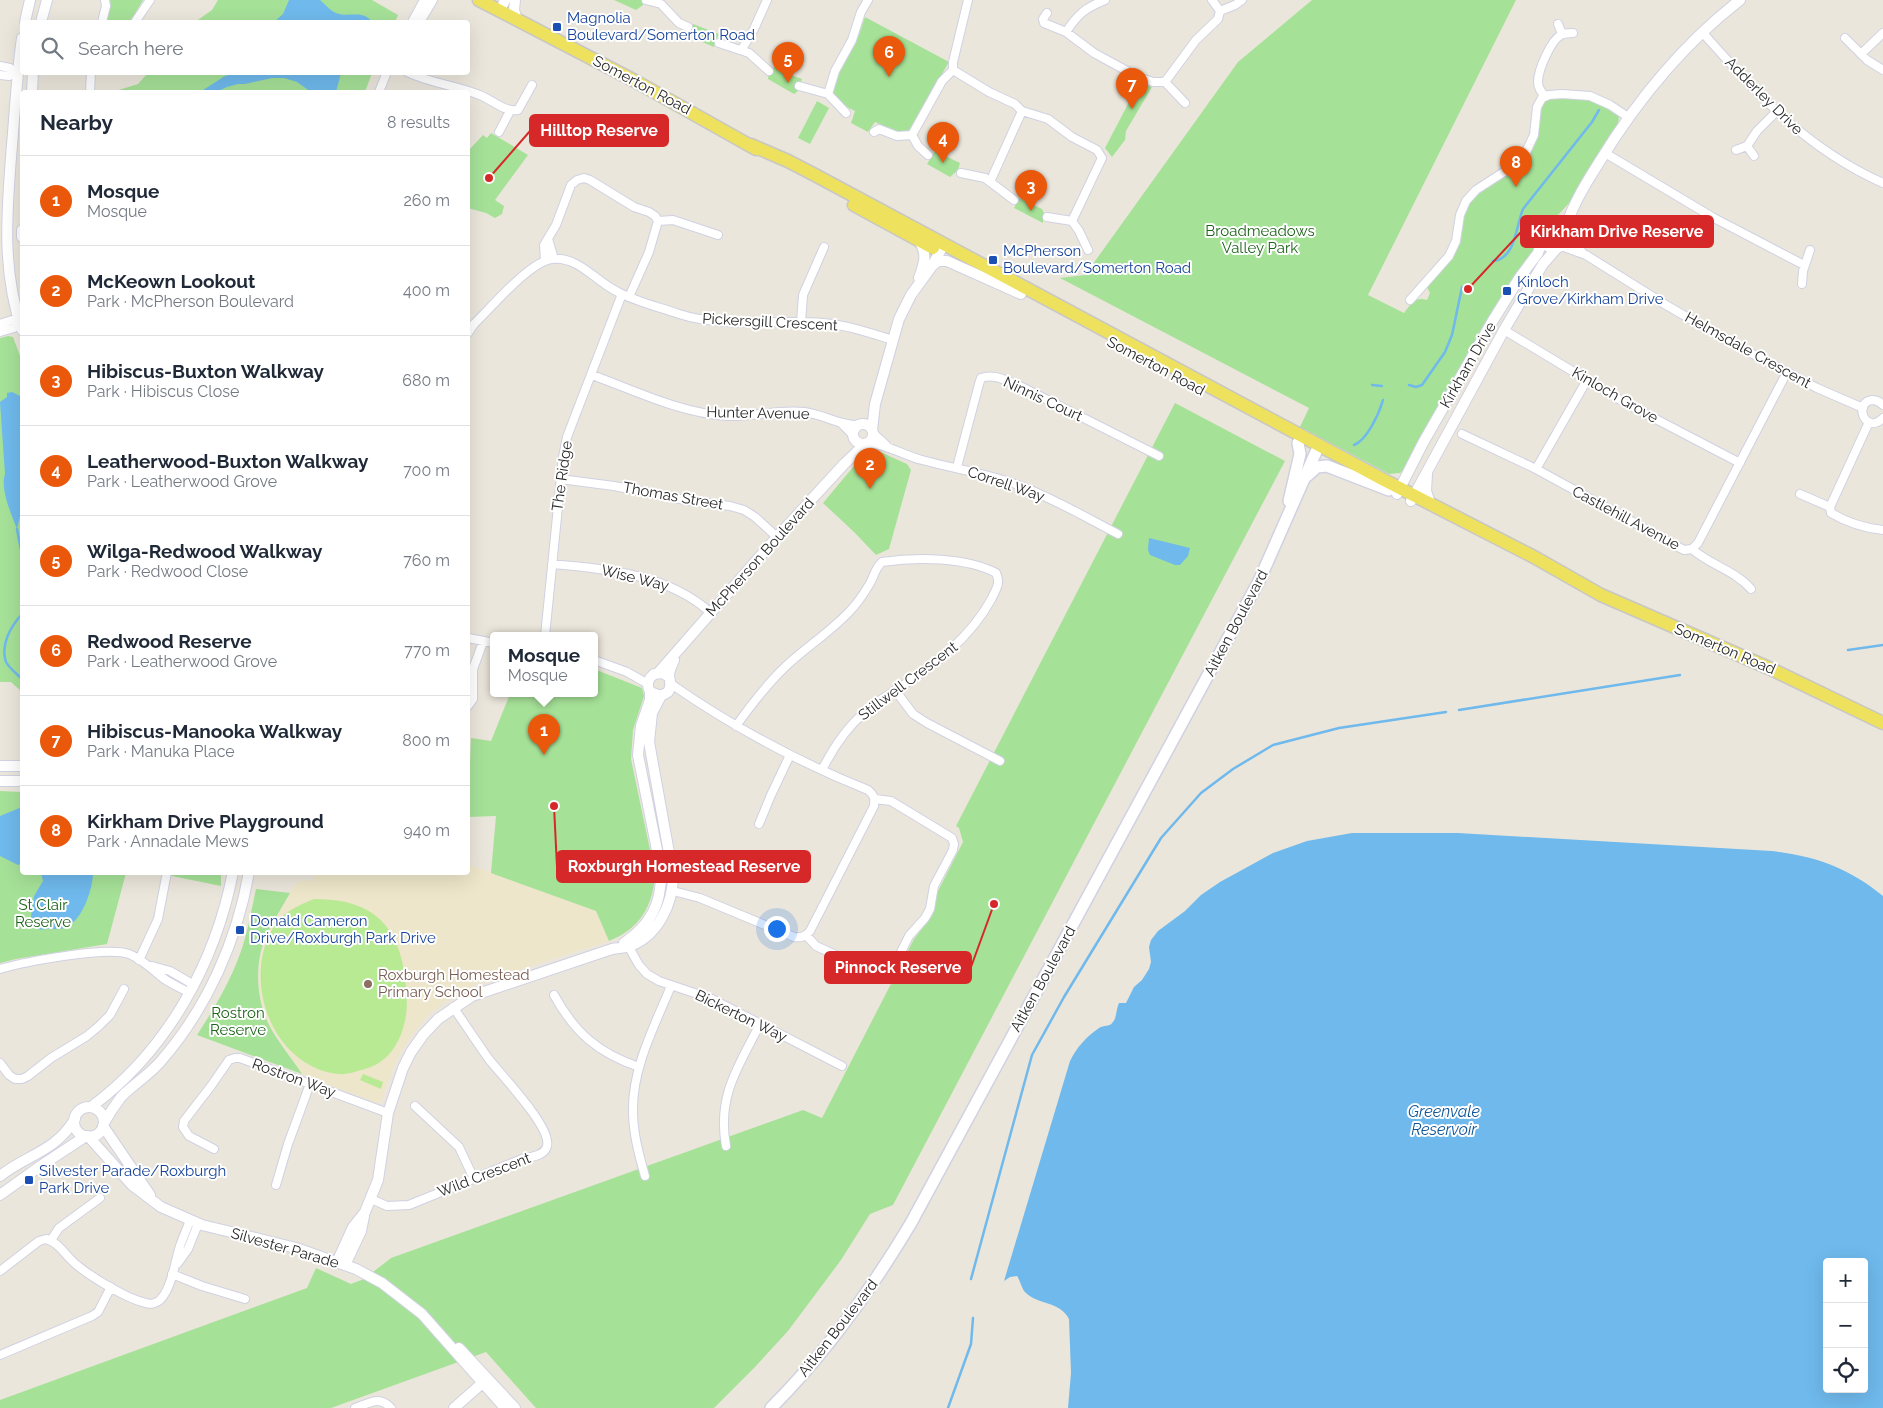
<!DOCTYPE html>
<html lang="en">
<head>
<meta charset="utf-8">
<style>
  :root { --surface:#fff; --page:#f2f2f3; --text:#1f2937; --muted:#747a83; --line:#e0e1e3; --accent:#ea580c }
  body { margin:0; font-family:Raleway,sans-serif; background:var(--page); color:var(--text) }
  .controls { position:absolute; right:15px; bottom:15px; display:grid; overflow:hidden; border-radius:5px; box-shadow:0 5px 20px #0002 }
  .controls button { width:45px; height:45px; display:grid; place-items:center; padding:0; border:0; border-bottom:1px solid var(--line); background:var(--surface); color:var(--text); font:25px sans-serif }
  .you { position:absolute; left:776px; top:928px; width:18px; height:18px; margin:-12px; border:4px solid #fff; border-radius:50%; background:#1a73e8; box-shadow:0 0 0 8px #1a73e833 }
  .badge { display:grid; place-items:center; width:32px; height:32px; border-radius:50%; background:var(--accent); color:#fff; font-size:16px; font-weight:700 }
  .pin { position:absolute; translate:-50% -41px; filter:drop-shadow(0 1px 2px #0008) }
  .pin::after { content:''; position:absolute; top:26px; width:18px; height:15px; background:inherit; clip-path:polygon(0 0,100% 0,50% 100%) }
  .popup { position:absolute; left:490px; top:632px; width:108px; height:65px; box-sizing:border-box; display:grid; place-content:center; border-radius:5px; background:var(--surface); filter:drop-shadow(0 1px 4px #0005); font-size:16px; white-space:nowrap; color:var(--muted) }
  .popup b { font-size:19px; color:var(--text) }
  .popup::after { content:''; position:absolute; left:50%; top:100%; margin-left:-10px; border:10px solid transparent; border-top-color:var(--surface) }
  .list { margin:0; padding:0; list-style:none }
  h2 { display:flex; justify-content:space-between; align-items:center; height:65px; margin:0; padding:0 20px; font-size:21px }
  h2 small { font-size:16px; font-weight:400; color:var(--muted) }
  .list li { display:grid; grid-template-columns:32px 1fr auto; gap:15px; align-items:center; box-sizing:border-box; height:90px; padding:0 20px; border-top:1px solid var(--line) }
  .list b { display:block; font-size:19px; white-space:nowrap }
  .list p { margin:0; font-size:16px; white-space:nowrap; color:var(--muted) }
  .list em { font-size:16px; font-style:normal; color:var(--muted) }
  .icon { flex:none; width:28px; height:28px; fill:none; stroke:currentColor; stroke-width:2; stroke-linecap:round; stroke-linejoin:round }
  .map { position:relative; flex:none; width:1883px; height:1408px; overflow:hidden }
  .search { position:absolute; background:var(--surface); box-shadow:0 5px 20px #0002; left:20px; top:20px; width:450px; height:55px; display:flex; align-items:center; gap:12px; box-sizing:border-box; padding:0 18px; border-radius:5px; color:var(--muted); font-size:19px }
  .panel { position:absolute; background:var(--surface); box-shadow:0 5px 20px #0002; left:20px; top:90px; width:450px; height:785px; border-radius:5px }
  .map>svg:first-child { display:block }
</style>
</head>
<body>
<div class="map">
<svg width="1883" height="1408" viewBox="0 0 1883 1408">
  <rect width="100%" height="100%" fill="#ebe6db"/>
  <!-- education -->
  <path fill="#ede6ca" d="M468 864 596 911 609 941 531 966H527L526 968 508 974 503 970 498 974V977L482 983 477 982 476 985 445 1002 429 1014 411 1036 397 1058 381 1101 377 1103 302 1074 268 1023 259 992 260 959 263 945 269 930 297 881 313 880V876L322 872H468Z"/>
  <!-- green -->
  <path fill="#a6e198" d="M110 0H143L130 22H107Z
    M218 0H372L398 15 395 22H195L212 10Z
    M614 0H643V5L636 10Z
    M1312 0H1516L1368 295 1404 313C1411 304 1415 296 1427 300L1430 293 1426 285C1435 274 1451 259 1457 247 1465 231 1460 213 1471 199 1489 179 1518 173 1532 148 1541 132 1537 114 1545 101 1562 92 1608 100 1619 117L1618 123 1570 202 1559 214 1542 228 1536 249 1528 259 1487 321 1405 469 1400 473 1389 474 1300 427 1309 408 1060 278 1085 275 1238 62Z
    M865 17 949 62 908 132H898L875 122 868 132 851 123 855 111C847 107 837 104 834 94 830 79 852 54 857 40 860 33 862 25 865 17Z
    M693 24 719 34 714 47 688 36Z
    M776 66 788 74 802 79 797 92 794 94 768 79 769 71Z
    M148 73H372L365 92H112L138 84Z
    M1139 83 1152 87 1126 131 1125 140 1112 157 1105 148Z
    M817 101 829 108 810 144 798 138Z
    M491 133 528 155 495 200 504 206 502 214 495 218 486 213 468 208V151L483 135 487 138Z
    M935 151 960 163 958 170 950 177 927 164Z
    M1019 198 1042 209 1044 213 1043 223 1014 208Z
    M8 336 13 337 22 361V692L11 682H0V338Z
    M1175 403 1285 461 893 1205 870 1214 841 1260 788 1331 755 1367 714 1408H536L486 1352 331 1408H0V1400L307 1288 316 1268 351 1284 364 1279 391 1258 803 1110 822 1118 914 939 932 916 935 908 937 893 963 842 959 828 956 826Z
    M876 450 907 464 911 470 889 549 876 555 854 532 823 503 864 454Z
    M594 669 642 688 644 696 633 730 631 759 655 874C653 906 640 929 609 941L596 911 491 873 496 816 468 817 471 738 491 741 510 694H594Z
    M0 791 22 792V872L126 873 107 944 16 959 0 963Z
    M129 873H221V886L162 874Z
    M256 889 290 893C281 909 270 926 263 944 255 968 257 1000 268 1023 277 1041 291 1057 302 1074L197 1035C216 1006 234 975 244 942 249 925 252 907 256 889Z"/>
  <!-- pitch -->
  <path fill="#b8e993" d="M314 899C365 899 395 918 404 970 406 986 408 1000 406 1015 402 1040 390 1062 365 1069 357 1071 347 1075 339 1074 272 1068 239 977 276 923 285 911 300 905 314 899Z
    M363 1074 383 1082 381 1089 360 1080Z"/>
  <!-- water -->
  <path fill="#6fb9ec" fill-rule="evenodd" d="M289 0H320C326 5 331 12 339 14 352 17 363 10 372 22H274L283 14Z
    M236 73V72L341 73 336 92H311L297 82 284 78H272L245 84H238L227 87 216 92H200L225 76Z
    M12 392 22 397V508L17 529C11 514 0 488 5 474L0 402 7 397V393Z
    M1149 538 1190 548 1188 556 1180 565H1175L1150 555 1148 550Z
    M22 807V863L18 865 0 856V816Z
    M1352 833H1458L1772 851C1817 857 1847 867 1883 896V1408H1068L1071 1373 1069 1319C1060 1301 1038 1305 1026 1293 1022 1290 1020 1280 1017 1276L1010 1277 1004 1281 1070 1061C1077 1047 1086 1037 1099 1028 1104 1025 1110 1027 1113 1022 1117 1017 1116 1009 1119 1003H1126L1134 987 1142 980 1149 969 1151 962 1149 947 1151 940 1158 931 1185 911 1201 895 1220 882 1273 853 1307 841ZM1827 1262H1864V1389H1827Z
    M41 873H93C93 888 83 919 67 927 61 930 54 929 48 929 41 930 36 930 30 924L34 896 43 881Z"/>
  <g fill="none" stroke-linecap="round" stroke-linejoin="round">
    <!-- stream -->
    <path stroke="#6fb9ec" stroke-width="2.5" d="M1493 261C1516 259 1516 225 1523 209L1592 122 1599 110
      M1372 385 1382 386
      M1409 385 1416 387 1422 385 1445 352 1452 335 1462 287
      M1354 445C1367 440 1379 414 1383 400
      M17 529 22 555
      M22 614C11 626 0 645 6 662 10 669 17 674 22 679
      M1848 650 1883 645
      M1459 710 1680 675
      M971 1279 1032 1055 1064 997 1161 838 1201 793 1233 769 1273 745 1339 728 1446 712
      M948 1408 971 1344 973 1318"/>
    <defs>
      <path id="minor" d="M646 0 661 4 679 23 688 27
        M1220 11 1235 5 1242 0
        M1047 13 1043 19 1044 23 1066 32 1094 53 1138 77 1153 82H1165L1185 103
        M102 22 106 6 105 0
        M135 22 150 0
        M412 22 424 0
        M420 22 433 0
        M1558 24 1562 34
        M1066 32C1078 14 1085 8 1105 0
        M1702 32C1758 95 1805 148 1883 183
        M1845 38 1867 60 1883 70
        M719 43 749 53 769 71
        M742 49 754 29 767 0
        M1861 54 1883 33
        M0 66 10 68 17 73
        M953 70 989 92 1015 104 1022 111 990 182
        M407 72C432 84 457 85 482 96 493 101 505 112 518 110L532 85
        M0 75 9 76 17 73
        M1165 82 1196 40 1218 19 1220 11 1212 0
        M799 86 828 94 846 113
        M90 92 91 72
        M379 92 387 72
        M828 94 835 71 852 40 861 12 868 0
        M1545 96C1541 92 1538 87 1538 82 1538 70 1551 40 1561 35 1565 33 1569 33 1573 33
        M1022 111 1048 119 1072 137 1097 150 1102 158 1072 221
        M499 132 510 111
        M874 132 879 129 897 136 912 135 918 146 928 155
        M912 135 942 81 953 70V62L968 0
        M1747 146 1754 156
        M1736 150 1747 146 1757 131 1777 111
        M1605 153 1714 218 1804 265
        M961 173 985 178 1014 200
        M1047 217 1072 221 1079 231 1088 250
        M658 221 673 220 718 235
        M1567 234 1582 252
        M548 239 554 259
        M1561 246 1586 255 1666 305 1730 342 1817 388 1863 408
        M545 261 544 245 556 225 571 185 577 180 584 178 590 180 634 207 649 212 655 216 658 221 649 252 629 297
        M1802 284 1803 271 1810 250
        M1410 300 1449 256 1456 241 1460 215 1466 201 1476 190 1513 166 1526 152 1534 135 1537 107 1542 98 1549 95 1562 94 1590 96 1610 105 1628 117
        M801 323 803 295 824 247
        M0 324 12 320 20 323
        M1504 330 1627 404 1740 463
        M0 332 14 328 20 323
        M468 333 474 324C492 307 529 262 552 259 579 256 596 282 618 292 637 302 659 307 679 314 726 329 775 319 823 323 847 325 870 333 893 340
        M592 375C636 391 680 413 727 416 753 417 778 409 804 412 823 414 840 426 859 425
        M1883 405C1880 402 1877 400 1872 400 1853 402 1865 436 1883 418
        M842 424 853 435
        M873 433 886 445
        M1462 434 1536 469 1684 550 1692 549 1698 543 1787 372
        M867 443C887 444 903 455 922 460 954 469 987 473 1018 485 1053 498 1085 517 1118 534
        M957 467 979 384 981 378C994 373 1006 381 1018 385L1159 456
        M1536 469 1587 380
        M560 479 614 486 690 501 730 506 744 510 755 517 777 537
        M1800 494 1830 507 1831 513C1848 523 1864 528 1883 530
        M1830 507 1869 422
        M1692 549C1710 565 1736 571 1751 589
        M552 564C608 569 667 574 710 612
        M545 636 563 457 567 437 622 294
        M468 638 494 643
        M594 660 627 672 648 684
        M671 684C733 727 798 762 868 790 874 795 875 798 874 806L810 931C805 937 801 938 794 937L700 898 673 891
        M895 690 913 714 927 723 1000 761
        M468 706 473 699V669L483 642
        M736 726C751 705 766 685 785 667 805 648 829 633 849 612 857 604 863 595 869 585 874 577 875 568 882 562 916 557 966 557 996 573 1001 583 996 589 992 598 970 639 934 665 896 690 886 697 874 703 865 712 846 728 833 748 822 770
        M759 824 771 795 790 755
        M806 935 816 946 873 972 880 975 887 974 893 968 909 936 925 918 930 909 934 886 953 850 954 844 952 838 891 801 875 799
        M626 942 639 965 647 974 659 981 712 999 842 1066
        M139 960 158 919 167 872
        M152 966 170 971 194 985
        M0 969C24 962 107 946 129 954 142 959 152 969 163 978 171 984 181 988 190 993
        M554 995C575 1033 598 1053 639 1067
        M0 1063 9 1075 15 1079H22L28 1076 51 1058 87 1036 99 1026 110 1015 124 989
        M415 1106 459 1147 474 1179
        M726 1146C717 1096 738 1067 760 1024
        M214 1149 189 1136 183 1127 184 1121 211 1086 229 1060 235 1058H240L388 1113
        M645 1176C639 1155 633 1133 633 1111 632 1068 655 1025 671 986
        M276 1185 288 1144 310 1084
        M371 1199 387 1206 409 1205 522 1159C530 1157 545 1156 547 1146 552 1127 500 1074 488 1058 476 1041 465 1024 453 1007
        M51 1240 59 1228 100 1198
        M178 1263 188 1249 198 1224
        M0 1271 39 1241 46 1239C59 1242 67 1258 78 1266 93 1278 127 1299 146 1303 150 1305 157 1303 160 1300 172 1288 175 1261 180 1246 183 1237 187 1229 190 1220
        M172 1274 202 1286 245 1299
        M0 1355 92 1316 98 1312 111 1287
        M355 1408C370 1403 379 1395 391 1408"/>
      <path id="tertiary" d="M515 0 514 10 517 20
        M500 11 505 0
        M25 22 30 0
        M41 22 47 0
        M22 38C17 73 15 109 12 145 7 208 1 269 22 330
        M32 92 33 72
        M1541 235a13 13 0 1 1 26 0a13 13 0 1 1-26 0Z
        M1565 229C1573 204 1586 183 1600 161 1638 99 1682 45 1740 0
        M22 230V237
        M933 265 938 261H947L1021 294
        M919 278C924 264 928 254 919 241
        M853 434a10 10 0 1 1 20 0a10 10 0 1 1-20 0Z
        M872 430 875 404 899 319 911 295 932 266 944 244
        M1427 474 1426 491 1430 503
        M1397 494 1423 443 1492 322 1520 277 1538 253 1542 240
        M1411 501 1504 330 1543 264 1557 248
        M659 672 777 537 845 463 865 444
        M669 677 663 673 654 674C648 679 646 684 650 692L661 696 668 692C672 685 670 683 669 676 669 670 672 665 674 660
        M0 766H22
        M0 781H22
        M624 943C651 925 662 903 661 870L638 755 641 726 650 700V692
        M91 1107C167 1051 215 964 233 872
        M74 1122a15 15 0 1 1 30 0a15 15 0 1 1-30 0Z
        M104 1123C109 1114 115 1105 121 1097 134 1084 149 1075 161 1061 207 1008 237 941 249 872
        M103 1126 150 1195
        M88 1136 132 1185 161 1207 202 1225 296 1248 356 1269 382 1283 422 1314 505 1408
        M0 1176C28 1154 55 1152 75 1119
        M0 1195 39 1167 86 1136
        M337 1262 353 1227 365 1212 378 1180 388 1113 403 1068 411 1052 423 1035 438 1019 472 996 612 949C617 948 623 948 627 947 658 937 673 904 673 875L649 742 652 713 661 696
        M345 1265 361 1231 364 1216
        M459 1348 515 1408
        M454 1408 487 1379"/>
      <path id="secondary" d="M1307 476 1317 467 1327 466 1389 490
        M1289 501 1300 454 1298 443
        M771 1408C826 1353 871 1290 911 1223L1259 581 1319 445"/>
      <path id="primary" d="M479 0 635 81 756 149
        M751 145 788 161 815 175 1384 480 1534 557 1601 595 1769 668 1883 723
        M854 205 933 248"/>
    </defs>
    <!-- minor casing -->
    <use href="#minor" stroke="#d0d1e2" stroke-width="10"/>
    <!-- tertiary casing -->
    <use href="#tertiary" stroke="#d0d1e2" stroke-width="12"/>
    <!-- secondary casing -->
    <use href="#secondary" stroke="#d0d1e2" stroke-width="14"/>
    <!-- primary casing -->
    <use href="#primary" stroke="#c7c7c7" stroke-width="15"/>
    <!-- minor -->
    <use href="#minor" stroke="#fff" stroke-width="8"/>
    <!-- tertiary -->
    <use href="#tertiary" stroke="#fff" stroke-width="10"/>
    <!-- secondary -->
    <use href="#secondary" stroke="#fff" stroke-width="11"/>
    <!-- primary -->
    <use href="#primary" stroke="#eee15d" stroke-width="12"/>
  </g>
  <!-- markers -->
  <g fill="#1a4fb4" stroke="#fff" stroke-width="2">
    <rect x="552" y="22" width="10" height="10" rx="2.5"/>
    <rect x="988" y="255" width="10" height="10" rx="2.5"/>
    <rect x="1502" y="286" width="10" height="10" rx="2.5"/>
    <rect x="235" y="925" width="10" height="10" rx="2.5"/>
    <rect x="24" y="1175" width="10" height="10" rx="2.5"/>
  </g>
  <circle fill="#8d6e63" stroke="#fff" stroke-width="2" cx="368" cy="984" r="5"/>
  <g text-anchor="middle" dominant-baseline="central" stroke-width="4" stroke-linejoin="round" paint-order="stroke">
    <!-- transit labels -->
    <g font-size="15" fill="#164399" stroke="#fff" text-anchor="start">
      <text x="567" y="18">Magnolia<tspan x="567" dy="17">Boulevard/Somerton Road</tspan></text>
      <text x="1003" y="251">McPherson<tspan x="1003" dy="17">Boulevard/Somerton Road</tspan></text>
      <text x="1517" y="282">Kinloch<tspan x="1517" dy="17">Grove/Kirkham Drive</tspan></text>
      <text x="250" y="921">Donald Cameron<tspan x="250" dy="17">Drive/Roxburgh Park Drive</tspan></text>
      <text x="39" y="1171">Silvester Parade/Roxburgh<tspan x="39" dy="17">Park Drive</tspan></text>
    </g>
    <!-- street labels -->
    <g font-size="15" fill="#292929" stroke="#fff">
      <text transform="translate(642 85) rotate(28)">Somerton Road</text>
      <text transform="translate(1764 96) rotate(45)">Adderley Drive</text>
      <text transform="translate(770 322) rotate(3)">Pickersgill Crescent</text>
      <text transform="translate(1748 350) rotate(29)">Helmsdale Crescent</text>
      <text transform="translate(1468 365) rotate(-60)">Kirkham Drive</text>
      <text transform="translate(1156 366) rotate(28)">Somerton Road</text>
      <text transform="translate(1615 395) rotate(30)">Kinloch Grove</text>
      <text transform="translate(1043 399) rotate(25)">Ninnis Court</text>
      <text transform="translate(758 413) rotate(1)">Hunter Avenue</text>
      <text transform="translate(562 476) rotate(-82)">The Ridge</text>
      <text transform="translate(1006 484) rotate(19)">Correll Way</text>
      <text transform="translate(673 496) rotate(10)">Thomas Street</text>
      <text transform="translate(1626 518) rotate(28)">Castlehill Avenue</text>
      <text transform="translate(760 557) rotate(-48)">McPherson Boulevard</text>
      <text transform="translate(635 578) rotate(14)">Wise Way</text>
      <text transform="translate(1236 623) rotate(-62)">Aitken Boulevard</text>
      <text transform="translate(1725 649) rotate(23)">Somerton Road</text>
      <text transform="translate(908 681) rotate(-37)">Stillwell Crescent</text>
      <text transform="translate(1043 979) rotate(-61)">Aitken Boulevard</text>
      <text transform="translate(741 1016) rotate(26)">Bickerton Way</text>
      <text transform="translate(294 1078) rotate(20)">Rostron Way</text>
      <text transform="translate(484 1175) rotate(-21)">Wild Crescent</text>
      <text transform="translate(285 1248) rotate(16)">Silvester Parade</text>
      <text transform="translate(838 1328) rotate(-52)">Aitken Boulevard</text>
    </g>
    <!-- park labels -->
    <g font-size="15" fill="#1f641b" stroke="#fff">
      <text x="1260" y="231">Broadmeadows<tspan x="1260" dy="17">Valley Park</tspan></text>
      <text x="43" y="905">St Clair<tspan x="43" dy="17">Reserve</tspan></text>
      <text x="238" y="1013">Rostron<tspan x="238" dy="17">Reserve</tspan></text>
    </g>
    <!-- education labels -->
    <g font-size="15" fill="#785e54" stroke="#fff" text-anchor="start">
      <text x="378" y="975">Roxburgh Homestead<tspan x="378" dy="17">Primary School</tspan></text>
    </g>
    <!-- water labels -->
    <g font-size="16" font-style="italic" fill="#0f5597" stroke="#fff">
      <text x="1444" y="1111">Greenvale<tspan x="1444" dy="18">Reservoir</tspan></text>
    </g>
  </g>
  <!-- callouts -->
  <path fill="none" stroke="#d62828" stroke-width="2" d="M489 178L530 131M1468 289L1521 232M554 806L557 867M994 904L971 967"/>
  <g fill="#d62828" stroke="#fff" stroke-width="2">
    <circle cx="489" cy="178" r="5"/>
    <circle cx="1468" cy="289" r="5"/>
    <circle cx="554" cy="806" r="5"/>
    <circle cx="994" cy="904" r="5"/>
  </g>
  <g fill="#d62828" stroke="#d62828" stroke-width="2">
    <rect x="530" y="115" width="138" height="31" rx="5"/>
    <rect x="1521" y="216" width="192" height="31" rx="5"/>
    <rect x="557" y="851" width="253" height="31" rx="5"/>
    <rect x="825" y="952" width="146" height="31" rx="5"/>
  </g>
  <g font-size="16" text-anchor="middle" font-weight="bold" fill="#fff">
    <text x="599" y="136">Hilltop Reserve</text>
    <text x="1617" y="237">Kirkham Drive Reserve</text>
    <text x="684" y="872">Roxburgh Homestead Reserve</text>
    <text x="898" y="973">Pinnock Reserve</text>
  </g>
</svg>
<div class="controls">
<button>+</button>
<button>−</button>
<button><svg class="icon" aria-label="locate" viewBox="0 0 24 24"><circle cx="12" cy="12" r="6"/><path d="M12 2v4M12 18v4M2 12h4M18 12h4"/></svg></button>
</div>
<div class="you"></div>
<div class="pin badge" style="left:544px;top:755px">1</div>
<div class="popup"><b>Mosque</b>Mosque</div>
<div class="pin badge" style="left:870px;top:489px">2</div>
<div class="pin badge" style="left:1031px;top:211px">3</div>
<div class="pin badge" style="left:943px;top:163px">4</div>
<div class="pin badge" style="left:788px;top:83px">5</div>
<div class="pin badge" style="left:889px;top:77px">6</div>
<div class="pin badge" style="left:1132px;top:109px">7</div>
<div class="pin badge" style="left:1516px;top:187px">8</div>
<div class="search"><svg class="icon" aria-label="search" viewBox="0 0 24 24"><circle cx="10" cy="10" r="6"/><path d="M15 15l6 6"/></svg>Search here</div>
<section class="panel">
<h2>Nearby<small>8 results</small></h2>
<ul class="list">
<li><span class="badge">1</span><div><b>Mosque</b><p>Mosque</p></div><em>260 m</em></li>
<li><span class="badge">2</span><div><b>McKeown Lookout</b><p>Park · McPherson Boulevard</p></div><em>400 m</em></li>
<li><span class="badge">3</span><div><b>Hibiscus-Buxton Walkway</b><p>Park · Hibiscus Close</p></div><em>680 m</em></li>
<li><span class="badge">4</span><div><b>Leatherwood-Buxton Walkway</b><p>Park · Leatherwood Grove</p></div><em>700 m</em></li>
<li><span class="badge">5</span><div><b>Wilga-Redwood Walkway</b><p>Park · Redwood Close</p></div><em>760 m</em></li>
<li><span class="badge">6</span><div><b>Redwood Reserve</b><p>Park · Leatherwood Grove</p></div><em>770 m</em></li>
<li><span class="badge">7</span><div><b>Hibiscus-Manooka Walkway</b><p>Park · Manuka Place</p></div><em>800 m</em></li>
<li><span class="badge">8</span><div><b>Kirkham Drive Playground</b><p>Park · Annadale Mews</p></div><em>940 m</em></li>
</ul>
</section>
</div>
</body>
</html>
